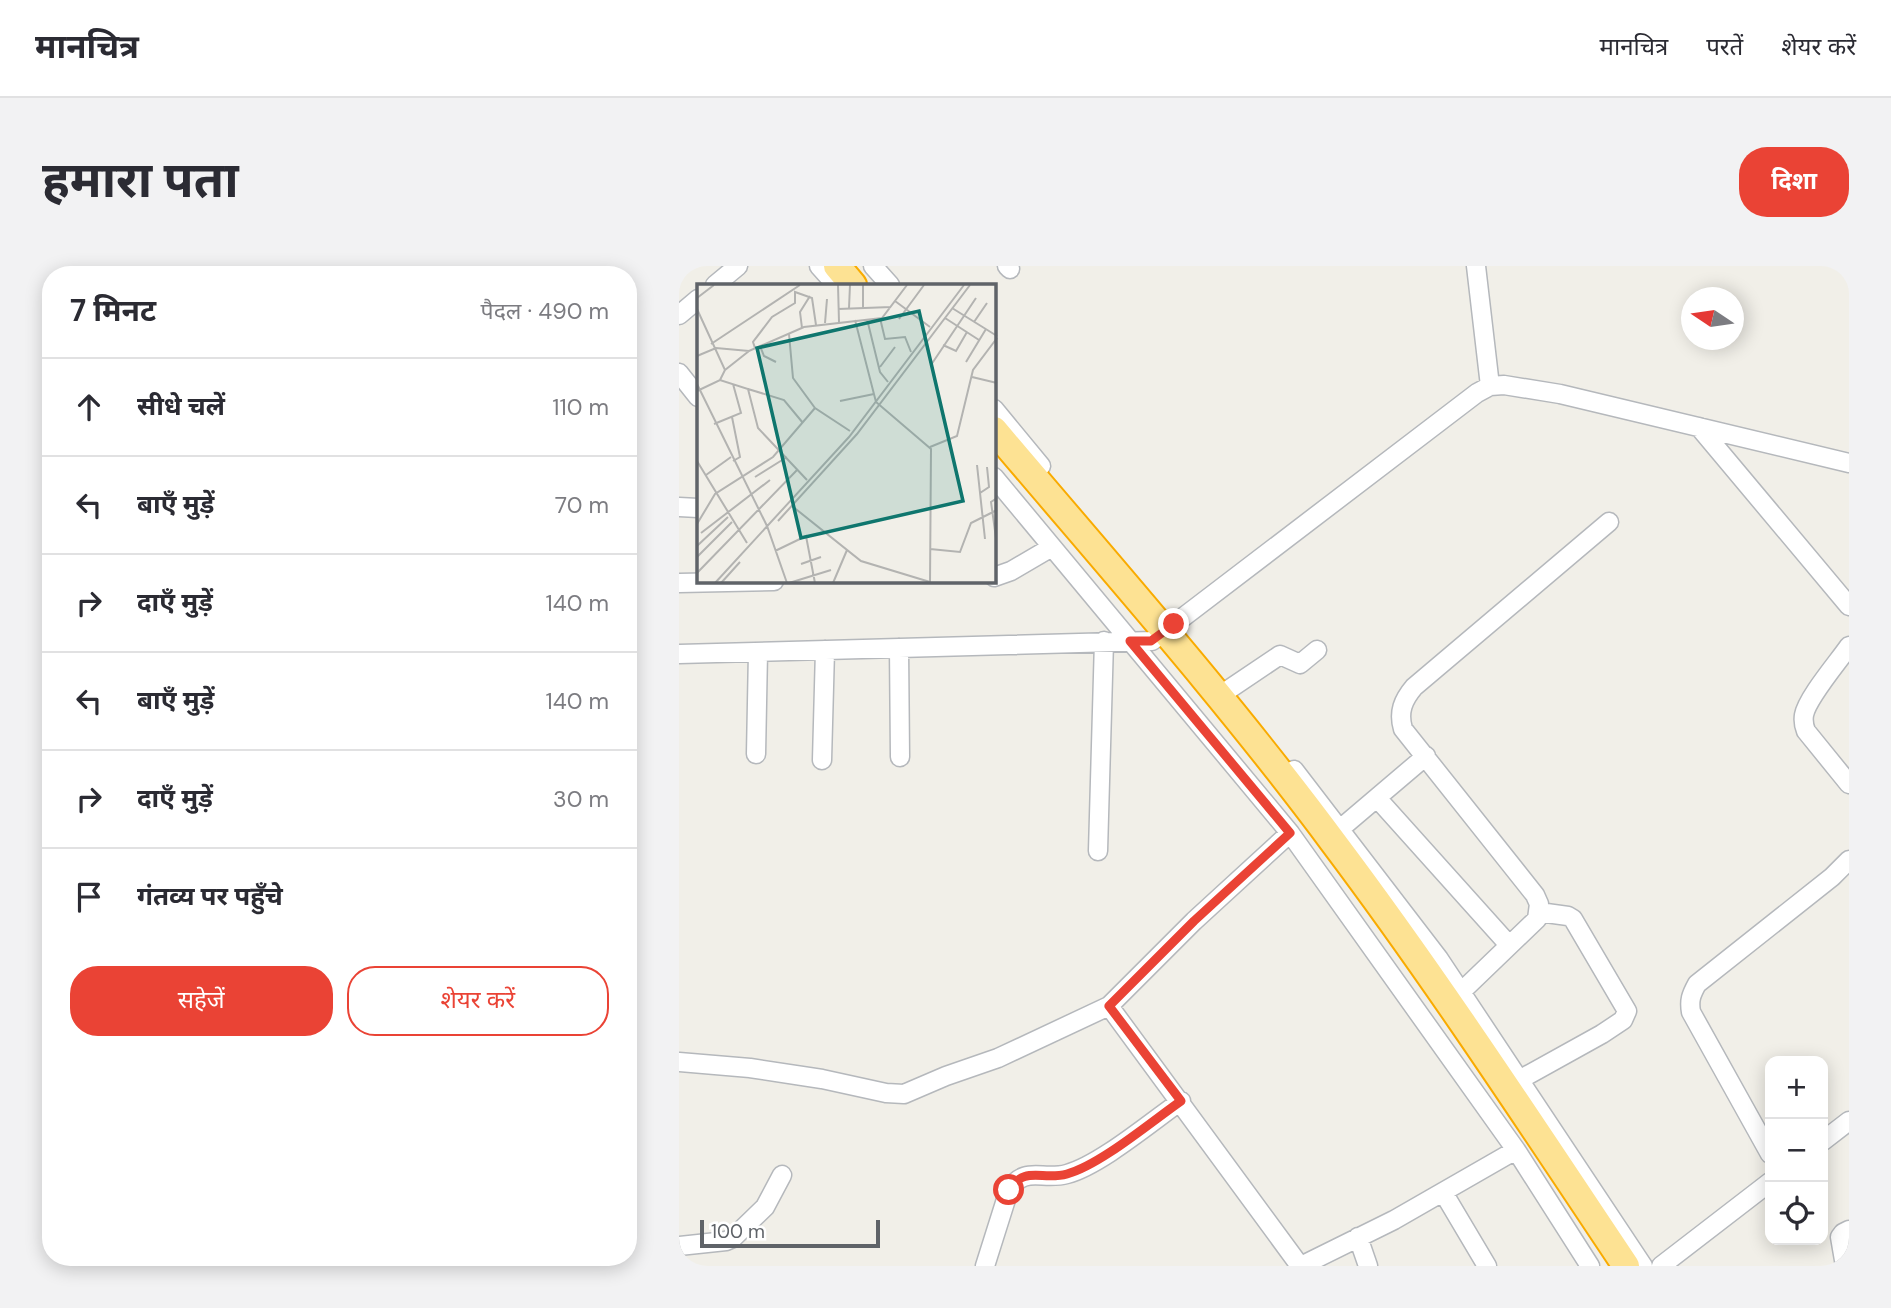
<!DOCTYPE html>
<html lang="hi">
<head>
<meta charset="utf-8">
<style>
  :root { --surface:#fff; --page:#f2f2f3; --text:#2b2b33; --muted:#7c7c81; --line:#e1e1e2; --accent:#ea4335 }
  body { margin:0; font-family:"DM Sans","Noto Sans Devanagari",sans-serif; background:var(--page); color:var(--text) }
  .controls { position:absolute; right:21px; bottom:21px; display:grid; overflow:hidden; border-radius:14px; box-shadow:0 4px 18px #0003 }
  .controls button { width:63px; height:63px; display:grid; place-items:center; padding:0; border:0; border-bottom:2px solid var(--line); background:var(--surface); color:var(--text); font:35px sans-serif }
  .compass { position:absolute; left:1002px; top:21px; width:63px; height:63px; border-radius:50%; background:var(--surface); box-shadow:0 4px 18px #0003; rotate:283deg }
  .scale { position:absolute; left:21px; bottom:18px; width:180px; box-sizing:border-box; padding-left:7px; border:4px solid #5f6368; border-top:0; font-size:19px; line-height:24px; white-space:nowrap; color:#5f6368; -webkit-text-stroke:5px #fff; paint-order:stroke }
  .stop { position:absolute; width:21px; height:21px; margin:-16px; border:5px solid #ea4335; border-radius:50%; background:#fff }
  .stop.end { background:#ea4335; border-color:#fff; box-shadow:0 2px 7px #0008 }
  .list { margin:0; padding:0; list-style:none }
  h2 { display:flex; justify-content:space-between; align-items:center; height:91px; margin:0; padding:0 28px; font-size:30px }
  h2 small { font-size:23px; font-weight:400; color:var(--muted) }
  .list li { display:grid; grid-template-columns:46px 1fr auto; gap:21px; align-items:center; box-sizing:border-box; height:98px; padding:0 28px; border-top:2px solid var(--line) }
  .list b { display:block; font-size:26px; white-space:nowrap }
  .list em { font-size:23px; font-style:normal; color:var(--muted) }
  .actions { display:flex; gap:14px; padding:21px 28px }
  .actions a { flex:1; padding:16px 0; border:2px solid var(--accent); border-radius:28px; text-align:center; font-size:24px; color:var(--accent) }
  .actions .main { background:var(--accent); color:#fff }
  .icon { flex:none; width:38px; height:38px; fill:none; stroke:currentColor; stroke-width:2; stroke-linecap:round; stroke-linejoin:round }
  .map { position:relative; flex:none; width:1170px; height:1000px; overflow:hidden; border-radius:28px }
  header { display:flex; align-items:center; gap:42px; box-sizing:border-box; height:98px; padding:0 35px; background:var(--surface); border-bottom:2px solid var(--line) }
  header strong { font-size:33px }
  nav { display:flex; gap:38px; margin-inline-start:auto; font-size:24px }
  .intro { display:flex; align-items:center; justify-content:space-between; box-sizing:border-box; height:168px; padding:0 42px }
  h1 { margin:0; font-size:49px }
  .button { padding:18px 32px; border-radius:28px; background:var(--accent); color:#fff; font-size:24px; font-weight:700 }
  main { display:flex; gap:42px; padding:0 42px }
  aside { flex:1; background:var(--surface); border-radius:28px; box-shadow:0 4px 18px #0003 }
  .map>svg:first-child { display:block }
</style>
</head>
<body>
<header>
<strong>मानचित्र</strong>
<nav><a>मानचित्र</a><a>परतें</a><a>शेयर करें</a></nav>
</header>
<div class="intro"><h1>हमारा पता</h1><a class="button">दिशा</a></div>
<main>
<aside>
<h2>7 मिनट<small>पैदल · 490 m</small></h2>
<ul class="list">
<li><svg class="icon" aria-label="ahead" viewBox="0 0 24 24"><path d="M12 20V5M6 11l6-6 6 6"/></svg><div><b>सीधे चलें</b></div><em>110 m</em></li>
<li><svg class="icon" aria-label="left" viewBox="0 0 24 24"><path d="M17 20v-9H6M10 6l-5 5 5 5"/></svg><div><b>बाएँ मुड़ें</b></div><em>70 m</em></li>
<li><svg class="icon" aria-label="right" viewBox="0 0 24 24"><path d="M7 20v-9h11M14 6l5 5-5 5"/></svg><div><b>दाएँ मुड़ें</b></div><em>140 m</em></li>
<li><svg class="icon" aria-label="left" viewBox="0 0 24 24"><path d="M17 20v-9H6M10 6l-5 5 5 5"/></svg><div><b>बाएँ मुड़ें</b></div><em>140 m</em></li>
<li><svg class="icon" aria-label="right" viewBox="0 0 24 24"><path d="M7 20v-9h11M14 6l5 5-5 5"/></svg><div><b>दाएँ मुड़ें</b></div><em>30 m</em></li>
<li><svg class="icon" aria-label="arrive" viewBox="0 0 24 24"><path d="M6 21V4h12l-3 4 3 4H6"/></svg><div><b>गंतव्य पर पहुँचे</b></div></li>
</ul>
<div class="actions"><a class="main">सहेजें</a><a>शेयर करें</a></div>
</aside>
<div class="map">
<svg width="1170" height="1000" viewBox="0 0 1170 1000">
  <rect width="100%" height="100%" fill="#f1efe8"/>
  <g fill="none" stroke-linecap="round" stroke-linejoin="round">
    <defs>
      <path id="minor" d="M140 0 157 19
        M194 0 211 19
        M328 0 331 3
        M797 0 811 120
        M36 19 59 0
        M0 49 19 33
        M0 107 19 131
        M315 143 362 200
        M1020 161 1170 340
        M315 211 611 567 837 884 911 1000
        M0 241 19 242
        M315 311 332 305 373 281
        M0 317 95 315
        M1170 380C1159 396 1128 432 1125 449 1124 455 1125 460 1127 465L1170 518
        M220 382 221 491
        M0 388 473 375 798 127 811 120 825 119 881 128 1170 197
        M549 424 601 389 621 398 638 384
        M77 488 79 386
        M143 494 146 384
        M615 504 760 693 964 1000
        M698 532 830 679
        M661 563 747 490
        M419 585 425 375
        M782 726 858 653 860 638 856 629 724 463C719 446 724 434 735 421L930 256
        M430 740 621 1000
        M0 796 71 802 143 813 207 827 225 828 267 810 319 792 430 740 515 655 611 567
        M840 814 923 768 944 754 948 745 894 653 889 650 860 646
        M1144 875 1170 855
        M1091 888 1012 746C1010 734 1012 729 1018 718L1153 611 1170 594
        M764 926 808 1000
        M679 971 689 1000
        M0 980 47 975 54 972 86 941 103 909
        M306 1000 330 924C346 899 363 915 388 908 421 899 472 856 502 835
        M622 1000 715 954 837 884
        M982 1000 1091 916
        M1166 1000 1161 971 1164 967 1170 964"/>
      <path id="highway" d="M158 0 174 19
        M315 164C430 300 549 434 655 577 758 714 852 858 947 1000"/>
    </defs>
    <!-- minor casing -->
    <use href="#minor" stroke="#b5b8bc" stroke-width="21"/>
    <!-- highway casing -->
    <use href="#highway" stroke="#f9ab00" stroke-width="30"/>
    <!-- minor -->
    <use href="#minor" stroke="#fff" stroke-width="18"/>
    <!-- highway -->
    <use href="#highway" stroke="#fde293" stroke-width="26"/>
  </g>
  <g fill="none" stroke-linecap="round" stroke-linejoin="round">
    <!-- route -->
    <path stroke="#ea4335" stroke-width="9" d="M330 924C346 899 363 915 388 908 421 899 472 856 502 835L430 740 515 655 611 567 451 375H472L495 358"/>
  </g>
  <!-- overview -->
  <g transform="translate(18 18)">
    <rect width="299" height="299" fill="#f1efe8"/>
    <path fill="none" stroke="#b3b3b1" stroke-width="2" d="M141 1 142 38M0 14 17 1M198 17 233 43M152 24 153 1M166 24V1M255 24 300 52M0 25 28 86 23 96M141 25 194 23M183 34 188 55 208 53 214 68M248 34 282 56M170 35 183 88 191 98M202 35 227 1M158 36 179 118 234 165 233 299M277 38 290 19M128 39 130 15M105 44 103 28 113 12M92 50 96 94 118 124 153 147M14 60 103 1M246 61 259 67 270 48M63 62 67 72 79 78M58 64 56 58 75 33 98 19V8L115 14 119 41M0 72 19 64 52 67 107 43 185 34 210 1M269 78 289 45M234 81 279 14M183 83 198 63M28 86 52 67M275 93 300 99M0 100 70 242 90 299M51 105 87 116 106 139M0 107 23 96 51 105 61 144 110 196M143 117 177 110M35 133 43 173 36 177M17 140 44 129 36 100M233 163 260 152 276 86 300 54M0 177 50 259M280 181 288 255M9 191 34 173M58 193 90 173M283 209 292 203 290 183M95 222 164 277 233 298M81 237 160 150 273 1M0 240 18 210 76 173 118 124M4 249 73 196M299 254 294 218 300 214M0 262 31 233M233 265 263 268 274 239 300 226M78 267 109 252 118 299M0 273 35 238M104 280 124 273M0 289 101 185M18 299 152 153 267 1M24 299 43 278M92 299 134 286M136 299 150 266"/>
    <path fill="#0f766e" fill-opacity="0.15" stroke="#0f766e" stroke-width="3.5" d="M222 27 266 217 104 254 60 64Z"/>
    <rect width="299" height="299" fill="none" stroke="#5f6368" stroke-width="3.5"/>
  </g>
</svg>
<div class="controls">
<button>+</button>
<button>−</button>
<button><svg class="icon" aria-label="locate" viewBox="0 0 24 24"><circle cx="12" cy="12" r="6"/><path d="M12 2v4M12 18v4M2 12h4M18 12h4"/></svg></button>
</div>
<svg class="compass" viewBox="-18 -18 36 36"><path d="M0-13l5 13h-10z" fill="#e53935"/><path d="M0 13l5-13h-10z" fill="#7c7c81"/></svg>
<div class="scale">100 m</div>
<div class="stop" style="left:330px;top:924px"></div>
<div class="stop end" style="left:495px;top:358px"></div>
</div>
</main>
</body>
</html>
